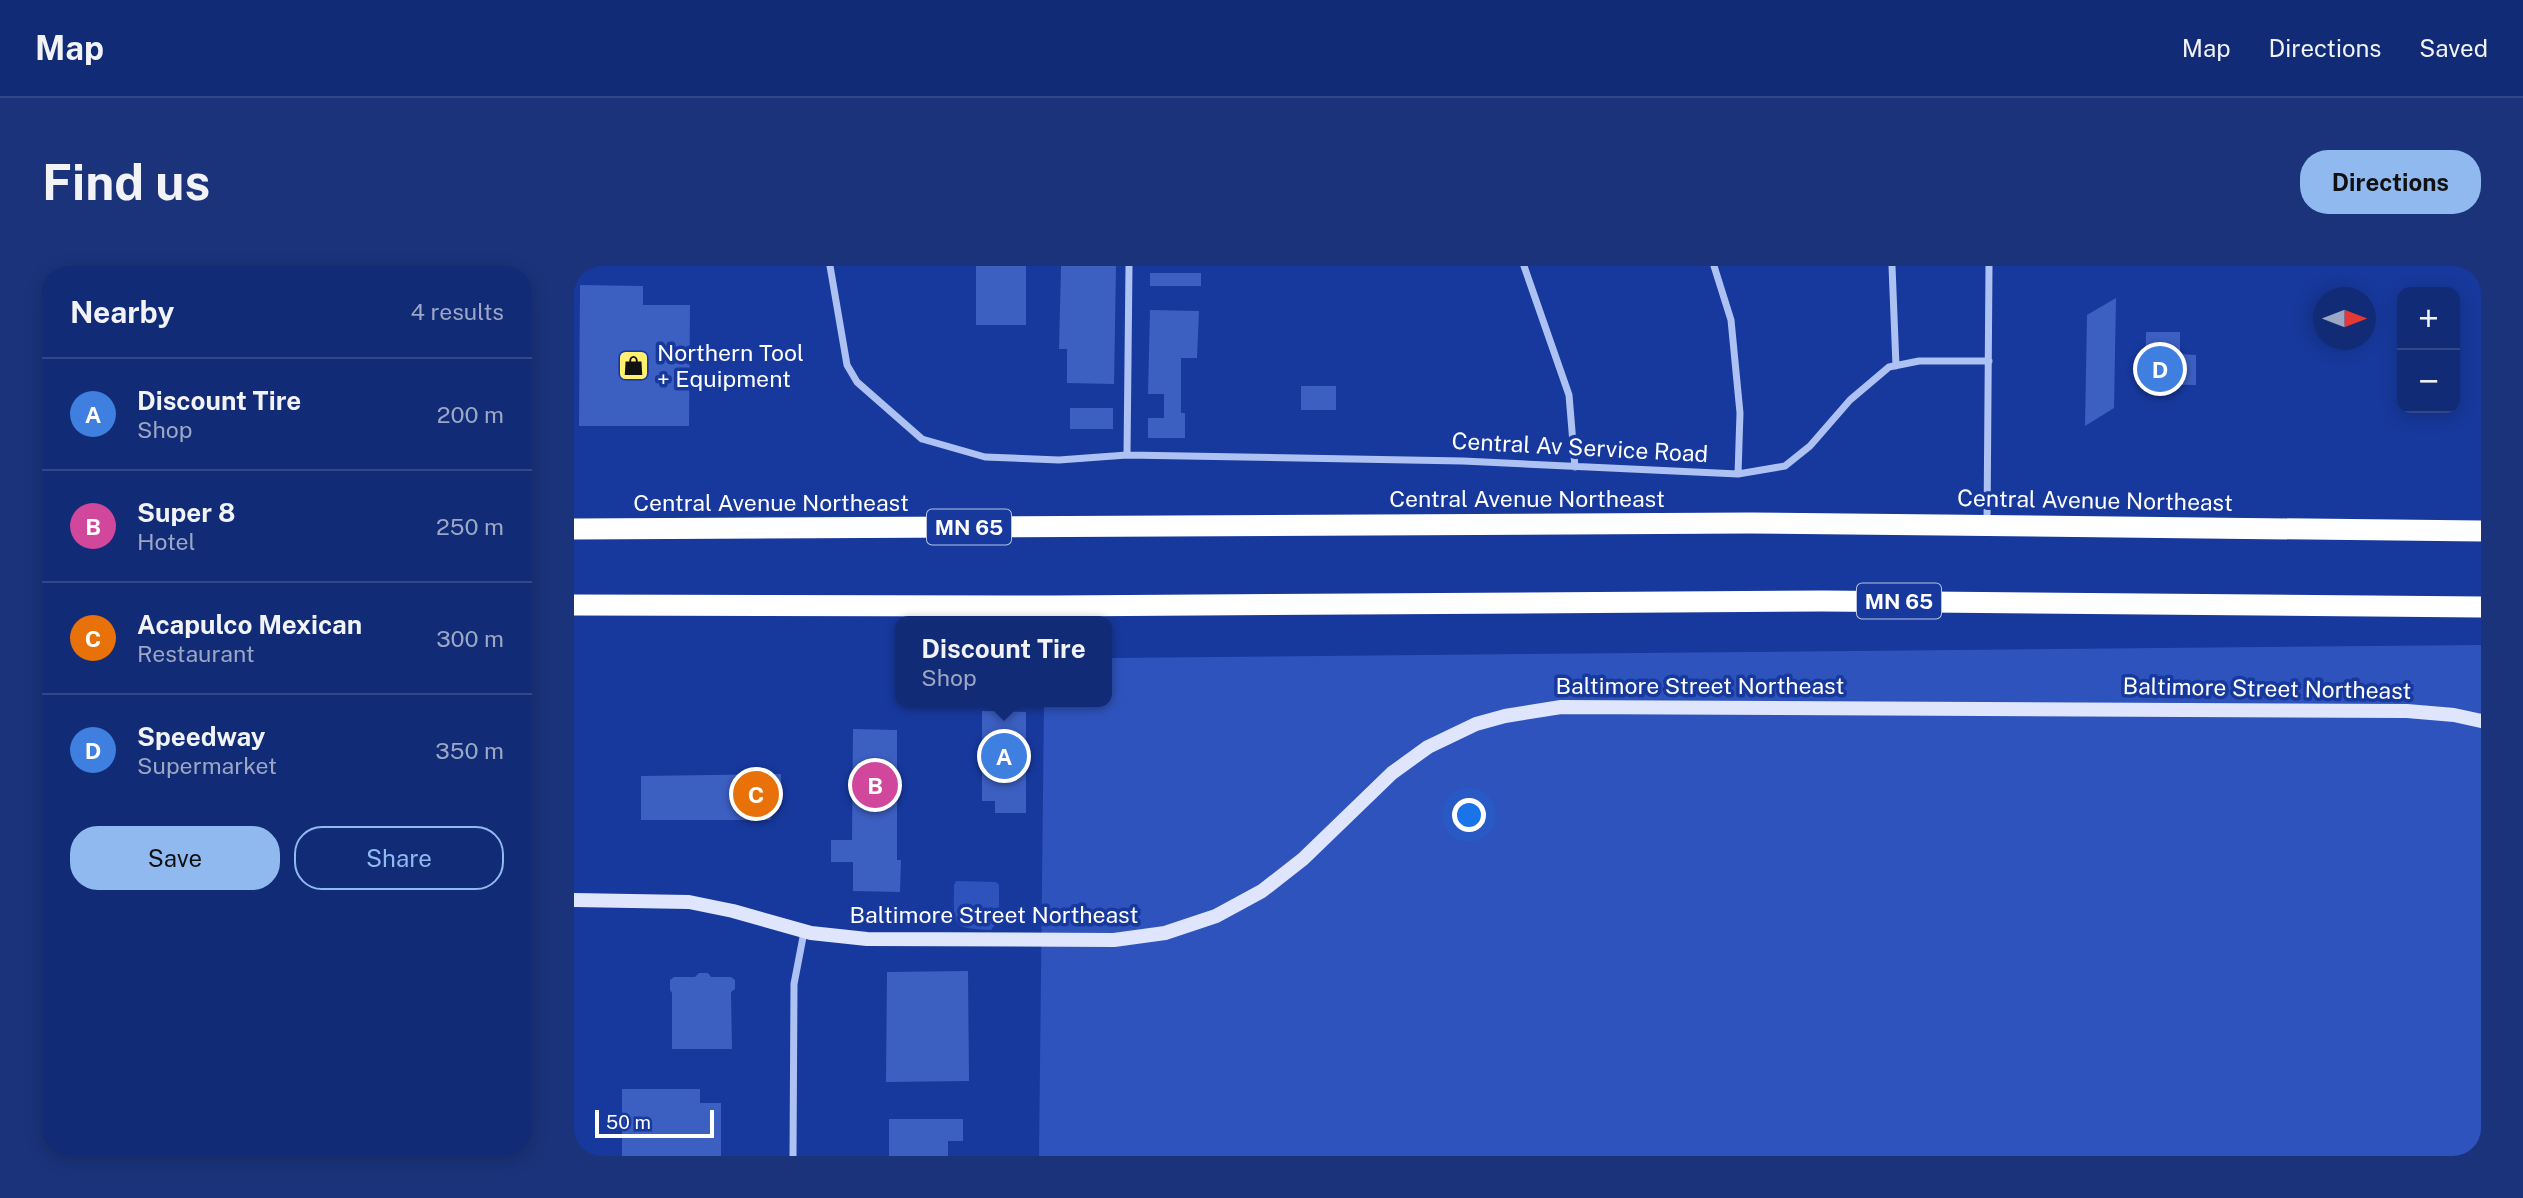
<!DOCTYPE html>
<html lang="en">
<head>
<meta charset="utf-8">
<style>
  :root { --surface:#112b76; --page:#1a337b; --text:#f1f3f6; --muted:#9ca7c5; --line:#304788; --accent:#90b9f0 }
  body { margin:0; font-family:"Public Sans",sans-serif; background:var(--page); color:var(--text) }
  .controls { position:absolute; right:21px; top:21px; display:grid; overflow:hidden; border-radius:14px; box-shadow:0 4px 18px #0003 }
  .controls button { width:63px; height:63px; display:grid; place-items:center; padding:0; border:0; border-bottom:2px solid var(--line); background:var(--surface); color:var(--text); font:35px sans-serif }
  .compass { position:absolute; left:1739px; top:21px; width:63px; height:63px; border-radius:50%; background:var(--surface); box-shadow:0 4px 18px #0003; rotate:90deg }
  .scale { position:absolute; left:21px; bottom:18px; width:119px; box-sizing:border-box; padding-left:7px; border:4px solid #fff; border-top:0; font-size:19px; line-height:24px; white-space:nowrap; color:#fff; -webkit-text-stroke:5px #17399d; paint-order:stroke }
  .you { position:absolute; left:896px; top:550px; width:24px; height:24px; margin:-18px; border:5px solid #fff; border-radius:50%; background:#1a73e8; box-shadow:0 0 0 10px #1a73e833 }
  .badge { display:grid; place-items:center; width:46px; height:46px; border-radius:50%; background:var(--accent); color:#fff; font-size:23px; font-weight:700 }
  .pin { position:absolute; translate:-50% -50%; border:4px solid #fff; box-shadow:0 2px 7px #0006 }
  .popup { position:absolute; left:321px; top:350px; width:217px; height:91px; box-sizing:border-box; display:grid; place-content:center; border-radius:14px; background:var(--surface); filter:drop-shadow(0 2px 5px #0005); font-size:23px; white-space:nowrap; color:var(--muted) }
  .popup b { font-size:26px; color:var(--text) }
  .popup::after { content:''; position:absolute; left:50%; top:100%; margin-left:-14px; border:14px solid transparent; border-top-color:var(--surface) }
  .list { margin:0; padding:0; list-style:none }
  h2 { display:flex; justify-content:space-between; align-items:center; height:91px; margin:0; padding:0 28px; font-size:30px }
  h2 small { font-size:23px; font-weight:400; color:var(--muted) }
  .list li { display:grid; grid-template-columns:46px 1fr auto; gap:21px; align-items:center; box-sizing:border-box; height:112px; padding:0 28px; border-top:2px solid var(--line) }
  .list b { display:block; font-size:26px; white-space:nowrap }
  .list p { margin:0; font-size:23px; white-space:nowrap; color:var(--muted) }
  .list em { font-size:23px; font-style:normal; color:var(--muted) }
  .actions { display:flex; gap:14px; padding:21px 28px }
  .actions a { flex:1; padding:16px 0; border:2px solid var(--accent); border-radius:28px; text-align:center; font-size:24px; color:var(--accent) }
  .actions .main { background:var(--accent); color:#111 }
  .map { position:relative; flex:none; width:1907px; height:890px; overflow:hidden; border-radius:28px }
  header { display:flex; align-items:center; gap:42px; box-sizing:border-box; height:98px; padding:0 35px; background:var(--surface); border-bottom:2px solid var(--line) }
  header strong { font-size:33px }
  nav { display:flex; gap:38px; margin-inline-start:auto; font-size:24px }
  .intro { display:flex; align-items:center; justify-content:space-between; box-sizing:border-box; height:168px; padding:0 42px }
  h1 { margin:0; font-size:49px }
  .button { padding:18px 32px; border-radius:28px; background:var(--accent); color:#111; font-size:24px; font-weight:700 }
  main { display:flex; gap:42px; padding:0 42px }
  aside { flex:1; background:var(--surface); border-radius:28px; box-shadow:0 4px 18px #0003 }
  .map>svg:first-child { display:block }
</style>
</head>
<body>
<header>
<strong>Map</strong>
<nav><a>Map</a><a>Directions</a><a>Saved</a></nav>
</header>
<div class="intro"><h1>Find us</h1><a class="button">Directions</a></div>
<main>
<aside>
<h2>Nearby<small>4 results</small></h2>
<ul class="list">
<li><span class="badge" style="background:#3f7fe0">A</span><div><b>Discount Tire</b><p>Shop</p></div><em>200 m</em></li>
<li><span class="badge" style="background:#d1479c">B</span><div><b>Super 8</b><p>Hotel</p></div><em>250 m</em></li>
<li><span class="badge" style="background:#e8710a">C</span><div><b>Acapulco Mexican</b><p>Restaurant</p></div><em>300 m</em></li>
<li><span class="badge" style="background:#3f7fe0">D</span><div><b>Speedway</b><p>Supermarket</p></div><em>350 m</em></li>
</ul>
<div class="actions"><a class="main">Save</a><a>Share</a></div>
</aside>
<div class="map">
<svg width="1907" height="890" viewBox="0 0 1907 890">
  <rect width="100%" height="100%" fill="#17399d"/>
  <!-- green -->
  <path fill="#2e53bd" d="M1907 379V890H465L470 436H533V392Z
    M382 615 422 616 425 619V654L417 664C375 663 380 657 380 619Z"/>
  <!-- building -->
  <path fill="#3c5fc2" d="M402 0H452V59H402Z
    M487 0H542L540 118 493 117V83H485Z
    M576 7H627V20H576Z
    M6 19 69 20V39H116L115 160H5Z
    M1542 32 1540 142 1511 160 1513 49Z
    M576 44 625 45 623 92H607V147H611V172H574V152H590V128H574Z
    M1572 66H1606V88L1622 89V119L1571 118Z
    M727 120H762V144H727Z
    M496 142H539V163H496Z
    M408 445 452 446V547H421V535H408Z
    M279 463 323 464V594H327L326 626 279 625V596H257V574H278Z
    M207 508V531L196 554H67V510Z
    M394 705 395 815 312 816 313 706Z
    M125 707H134L137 711H157L161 714V723L157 726 158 783H98V727L96 724V714L100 711H121Z
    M48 823H126V837H147V890H48Z
    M315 853H389V875H374V890H315Z"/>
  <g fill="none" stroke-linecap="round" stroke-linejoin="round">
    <!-- street -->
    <path stroke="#aec1f3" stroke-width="7" d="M256 0 273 99 283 116 348 173 411 191 485 194 553 189 889 195 1164 208 1211 200 1236 180 1276 134 1315 101 1345 95H1415
      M950 0 995 129 1001 201
      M1140 0 1157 54 1166 147 1164 208
      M1318 0 1322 100
      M553 189 555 0
      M1413 258 1415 0
      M219 890 220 718 230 666"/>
    <!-- secondary -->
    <path stroke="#dee5fc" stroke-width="14" d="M0 634 115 636 159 645 237 667 293 673 540 674 591 667 642 650 688 625 729 593 818 507 854 481 902 458 931 450 987 441 1833 445 1880 449 1907 455"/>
    <!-- highway -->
    <path stroke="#fff" stroke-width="21" d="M0 263 1176 257 1907 265
      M0 339 481 340 1249 335 1907 341"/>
  </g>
  <!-- icons -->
  <defs>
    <symbol id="shop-square" viewBox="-11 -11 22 22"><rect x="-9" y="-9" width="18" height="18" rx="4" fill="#fff070" stroke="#17399d"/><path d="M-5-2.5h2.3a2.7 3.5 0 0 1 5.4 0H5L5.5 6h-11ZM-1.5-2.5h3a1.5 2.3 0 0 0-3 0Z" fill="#111"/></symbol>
  </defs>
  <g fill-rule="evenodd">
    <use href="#shop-square" x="42" y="82" width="35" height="35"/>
  </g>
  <g text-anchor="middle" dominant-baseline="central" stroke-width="7" stroke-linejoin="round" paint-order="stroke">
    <!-- shield labels -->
    <g fill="#17399d" stroke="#b9c4e2" stroke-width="2">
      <rect x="353" y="243.5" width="84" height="35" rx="5"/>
      <rect x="1283" y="317.5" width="84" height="35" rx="5"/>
    </g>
    <g font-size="21" font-weight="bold" fill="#fff">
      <text x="395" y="261">MN 65</text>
      <text x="1325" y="335">MN 65</text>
    </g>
    <!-- poi labels -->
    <g font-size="23" fill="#fff" stroke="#17399d" text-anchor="start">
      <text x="83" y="86">Northern Tool<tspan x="83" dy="26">+ Equipment</tspan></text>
    </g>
    <!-- street labels -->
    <g font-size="23" fill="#fff" stroke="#17399d">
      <text transform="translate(1006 181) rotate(3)">Central Av Service Road</text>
      <text x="953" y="232">Central Avenue Northeast</text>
      <text transform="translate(1521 234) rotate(1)">Central Avenue Northeast</text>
      <text x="197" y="236">Central Avenue Northeast</text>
      <text x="1126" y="419">Baltimore Street Northeast</text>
      <text transform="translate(1693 422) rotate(1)">Baltimore Street Northeast</text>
      <text x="420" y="648">Baltimore Street Northeast</text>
    </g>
  </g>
</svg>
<div class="controls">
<button>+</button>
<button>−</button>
</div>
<svg class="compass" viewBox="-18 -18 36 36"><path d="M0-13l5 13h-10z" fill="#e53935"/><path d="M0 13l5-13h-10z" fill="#9ca7c5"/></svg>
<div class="scale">50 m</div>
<div class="you"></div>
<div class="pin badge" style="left:430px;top:490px;background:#3f7fe0">A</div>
<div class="popup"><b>Discount Tire</b>Shop</div>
<div class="pin badge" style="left:301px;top:519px;background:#d1479c">B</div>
<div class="pin badge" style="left:182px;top:528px;background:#e8710a">C</div>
<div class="pin badge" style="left:1586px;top:103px;background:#3f7fe0">D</div>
</div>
</main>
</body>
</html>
